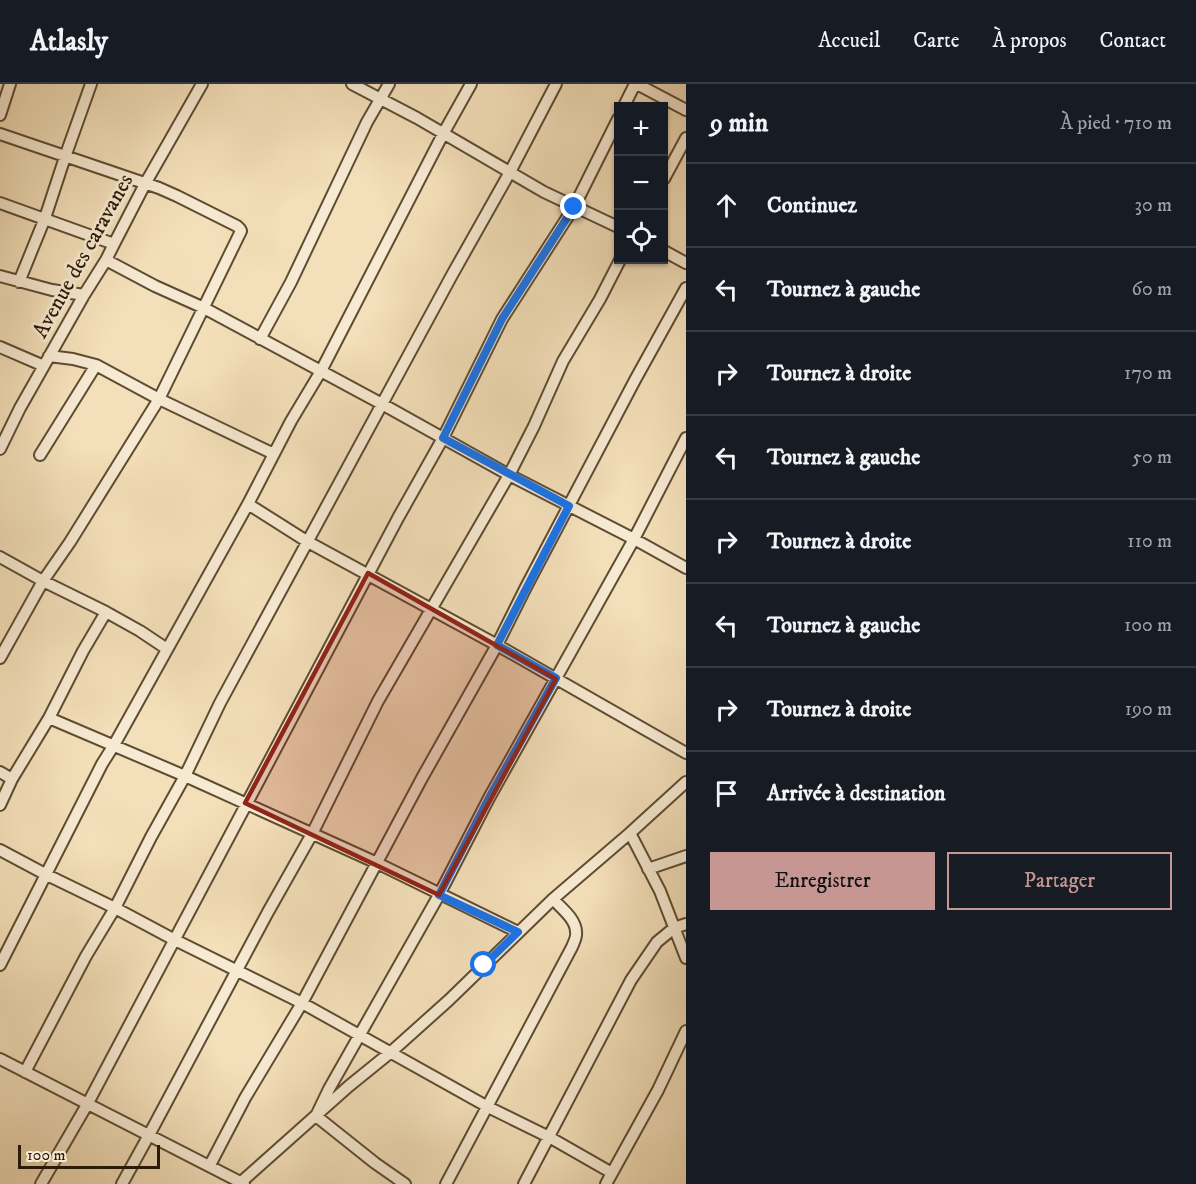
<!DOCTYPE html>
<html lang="fr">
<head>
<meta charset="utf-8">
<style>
  :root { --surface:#171b24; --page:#20242c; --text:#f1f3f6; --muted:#9ea1a6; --line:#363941; --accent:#c59692 }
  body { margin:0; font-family:"IM FELL DW Pica",serif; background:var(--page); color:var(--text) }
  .controls { position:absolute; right:18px; top:18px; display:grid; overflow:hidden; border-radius:0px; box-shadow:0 2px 4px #0004 }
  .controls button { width:54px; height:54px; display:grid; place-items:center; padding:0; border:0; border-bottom:2px solid var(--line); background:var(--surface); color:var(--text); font:30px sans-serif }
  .scale { position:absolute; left:18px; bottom:15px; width:142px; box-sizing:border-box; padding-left:6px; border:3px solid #2c1b05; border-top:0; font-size:16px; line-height:21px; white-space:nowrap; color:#2c1b05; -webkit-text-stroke:4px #f7ead2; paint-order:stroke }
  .stop { position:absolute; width:18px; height:18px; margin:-14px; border:4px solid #1a73e8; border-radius:50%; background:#fff }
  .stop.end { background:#1a73e8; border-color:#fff; box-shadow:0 2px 6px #0008 }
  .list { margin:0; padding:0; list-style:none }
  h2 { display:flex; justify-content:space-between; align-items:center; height:78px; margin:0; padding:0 24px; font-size:26px }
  h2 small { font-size:20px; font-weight:400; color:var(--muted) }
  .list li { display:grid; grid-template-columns:39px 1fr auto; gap:18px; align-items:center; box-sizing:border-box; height:84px; padding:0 24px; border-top:2px solid var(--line) }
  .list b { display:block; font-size:22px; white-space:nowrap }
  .list em { font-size:20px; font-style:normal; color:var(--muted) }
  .actions { display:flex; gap:12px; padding:18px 24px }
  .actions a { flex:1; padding:14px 0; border:2px solid var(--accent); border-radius:0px; text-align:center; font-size:21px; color:var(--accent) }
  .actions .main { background:var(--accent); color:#111 }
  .icon { flex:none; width:33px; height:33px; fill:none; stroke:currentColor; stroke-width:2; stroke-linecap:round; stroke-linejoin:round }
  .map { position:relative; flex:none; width:686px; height:1100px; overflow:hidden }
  header { display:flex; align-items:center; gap:36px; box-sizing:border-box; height:84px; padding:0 30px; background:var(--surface); border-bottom:2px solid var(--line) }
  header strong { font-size:28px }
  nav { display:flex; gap:33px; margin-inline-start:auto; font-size:21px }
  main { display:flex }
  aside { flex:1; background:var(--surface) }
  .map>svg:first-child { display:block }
</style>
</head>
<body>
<header>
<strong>Atlasly</strong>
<nav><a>Accueil</a><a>Carte</a><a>À propos</a><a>Contact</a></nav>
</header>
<main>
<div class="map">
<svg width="686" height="1100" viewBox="0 0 686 1100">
  <rect width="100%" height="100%" fill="#f3dfb9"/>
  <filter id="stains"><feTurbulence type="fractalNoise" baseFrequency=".00333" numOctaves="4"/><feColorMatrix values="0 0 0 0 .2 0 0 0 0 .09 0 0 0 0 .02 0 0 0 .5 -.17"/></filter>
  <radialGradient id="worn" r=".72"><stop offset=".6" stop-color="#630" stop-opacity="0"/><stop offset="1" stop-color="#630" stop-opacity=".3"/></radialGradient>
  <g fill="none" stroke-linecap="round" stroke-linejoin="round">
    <defs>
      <path id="minor" d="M352 0 417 34 544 108 618 143
        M637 0 686 26
        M624 22 635 0
        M0 31 10 0
        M0 50 159 104 177 112 237 142 240 145 241 147 159 315 70 458 43 497 0 574
        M664 95 686 54
        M0 119 114 160
        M664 167 686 179
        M106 176 155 202 204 224 382 320 509 391 634 455 686 484
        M0 192 52 206 84 211
        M19 198 45 134 65 73 91 0
        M260 255 291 198 367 38 389 0
        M0 263 44 282
        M49 272 73 275 96 281 159 315 274 370
        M0 365 20 324 84 211 106 176 114 160 145 100 202 0
        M40 371 96 281
        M248 420 308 458 497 561 686 669
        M0 473 43 497 106 528 140 547 167 565
        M49 634 185 692 377 779 518 848
        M0 688 12 695
        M0 721 12 695 49 634 83 567 106 528
        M630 749 660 807 686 874
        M0 766 45 790 115 824 173 855 302 919 488 1023 549 1053 612 1089
        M648 785 686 772
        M0 881 102 680 114 661 248 420 291 337 321 287 443 50 471 0
        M0 975 244 1100
        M25 988 86 872 115 824 151 753 185 692 220 619 452 191 510 88 556 0
        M210 1081 245 1014 302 919 422 694 497 561 526 503 635 296 686 204
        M41 1100 88 1019 398 434 443 354 502 235 574 123 618 35
        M122 1100 149 1051 268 828 312 750 378 617 509 391 534 342 563 277 600 215 620 176
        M239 1100 349 1002 391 968 449 916 553 815 630 749 686 698
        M405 1100 375 1079 316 1032 329 1005 439 811 489 714 634 455 686 354
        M446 1100 572 863C574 858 577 853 576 848 576 835 561 824 553 815
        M524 1100 631 896 657 858 674 844 686 840
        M606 1100 658 1006 686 947"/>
    </defs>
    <!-- minor casing -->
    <use href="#minor" stroke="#5e4c32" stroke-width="14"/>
    <!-- minor -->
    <use href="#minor" stroke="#f7ead2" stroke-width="10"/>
  </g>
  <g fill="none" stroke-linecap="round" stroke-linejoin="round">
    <!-- route -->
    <path stroke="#1a73e8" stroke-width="8" d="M484 881 518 848 439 811 489 714 556 594 497 561 569 422 443 354 502 235 574 123"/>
  </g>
  <!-- marked area -->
  <path fill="#8f2418" fill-opacity="0.2" stroke="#8f2418" stroke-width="4.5" stroke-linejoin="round" d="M368 489 556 595 439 811 245 719Z"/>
  <g text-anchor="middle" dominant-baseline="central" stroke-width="6" stroke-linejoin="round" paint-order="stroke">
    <!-- street labels -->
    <g font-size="22" fill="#2c1b05" stroke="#f7ead2">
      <text transform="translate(83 172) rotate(-61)">Avenue des caravanes</text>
    </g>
  </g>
  <rect width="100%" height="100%" filter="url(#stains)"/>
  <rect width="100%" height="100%" fill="url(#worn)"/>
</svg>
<div class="controls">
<button>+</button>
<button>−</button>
<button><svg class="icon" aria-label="locate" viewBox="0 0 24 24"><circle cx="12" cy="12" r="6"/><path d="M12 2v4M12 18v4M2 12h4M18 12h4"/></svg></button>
</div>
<div class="scale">100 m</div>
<div class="stop" style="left:484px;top:881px"></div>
<div class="stop end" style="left:574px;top:123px"></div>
</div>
<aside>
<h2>9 min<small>À pied · 710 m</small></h2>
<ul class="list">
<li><svg class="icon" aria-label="ahead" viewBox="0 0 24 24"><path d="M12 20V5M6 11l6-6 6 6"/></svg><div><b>Continuez</b></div><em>30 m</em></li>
<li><svg class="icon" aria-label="left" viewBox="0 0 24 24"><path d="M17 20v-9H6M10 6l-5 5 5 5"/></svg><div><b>Tournez à gauche</b></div><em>60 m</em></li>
<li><svg class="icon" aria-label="right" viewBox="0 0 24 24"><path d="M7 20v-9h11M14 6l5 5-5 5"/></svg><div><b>Tournez à droite</b></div><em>170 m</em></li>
<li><svg class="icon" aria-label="left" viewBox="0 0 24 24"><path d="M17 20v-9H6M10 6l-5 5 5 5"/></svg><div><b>Tournez à gauche</b></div><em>50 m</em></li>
<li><svg class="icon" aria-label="right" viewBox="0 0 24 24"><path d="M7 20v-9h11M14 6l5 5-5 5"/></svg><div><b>Tournez à droite</b></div><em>110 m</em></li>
<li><svg class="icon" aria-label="left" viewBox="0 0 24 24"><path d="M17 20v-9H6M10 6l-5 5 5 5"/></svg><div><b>Tournez à gauche</b></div><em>100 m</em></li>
<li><svg class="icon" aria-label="right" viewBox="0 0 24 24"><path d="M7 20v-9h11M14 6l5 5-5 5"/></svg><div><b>Tournez à droite</b></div><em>190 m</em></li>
<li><svg class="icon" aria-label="arrive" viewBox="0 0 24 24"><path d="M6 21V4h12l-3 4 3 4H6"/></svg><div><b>Arrivée à destination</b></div></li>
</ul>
<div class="actions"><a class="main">Enregistrer</a><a>Partager</a></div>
</aside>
</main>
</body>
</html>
